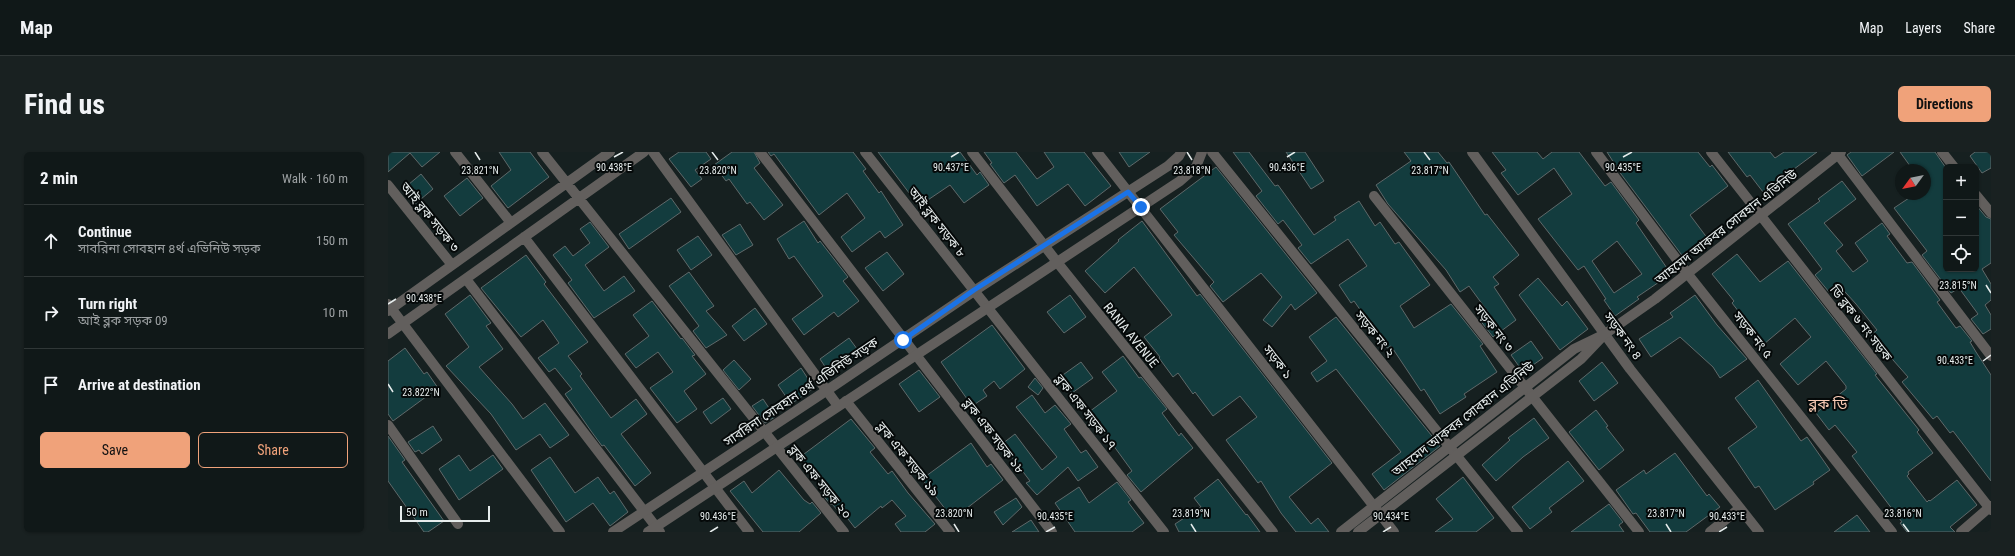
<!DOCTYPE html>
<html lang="en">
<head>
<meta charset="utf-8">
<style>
  :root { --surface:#101818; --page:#192121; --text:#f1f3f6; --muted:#9ca0a2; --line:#303737; --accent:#f0a27a }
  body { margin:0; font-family:"Roboto Condensed","Noto Sans Bengali",sans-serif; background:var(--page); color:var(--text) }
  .controls { position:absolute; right:12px; top:12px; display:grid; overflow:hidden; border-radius:6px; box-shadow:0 1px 3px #0004 }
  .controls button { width:36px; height:36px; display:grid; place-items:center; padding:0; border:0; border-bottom:1px solid var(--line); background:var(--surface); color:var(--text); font:20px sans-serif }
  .compass { position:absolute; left:1507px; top:12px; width:36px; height:36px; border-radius:50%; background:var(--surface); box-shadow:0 1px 3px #0004; rotate:237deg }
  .scale { position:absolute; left:12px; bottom:10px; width:90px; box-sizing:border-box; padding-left:4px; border:2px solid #e6ecec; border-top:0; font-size:11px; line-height:14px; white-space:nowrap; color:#e6ecec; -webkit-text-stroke:3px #050909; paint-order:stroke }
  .stop { position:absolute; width:12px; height:12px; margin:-9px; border:3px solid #1a73e8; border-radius:50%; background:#fff }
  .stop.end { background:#1a73e8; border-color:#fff; box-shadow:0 1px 4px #0008 }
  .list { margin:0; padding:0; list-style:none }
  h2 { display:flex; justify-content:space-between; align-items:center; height:52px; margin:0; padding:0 16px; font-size:17px }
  h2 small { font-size:13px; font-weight:400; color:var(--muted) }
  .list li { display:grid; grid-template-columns:26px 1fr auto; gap:12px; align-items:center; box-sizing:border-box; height:72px; padding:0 16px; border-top:1px solid var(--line) }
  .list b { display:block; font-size:15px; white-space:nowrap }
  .list p { margin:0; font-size:13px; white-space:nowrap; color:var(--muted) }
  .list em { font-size:13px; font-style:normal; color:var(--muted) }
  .actions { display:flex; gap:8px; padding:12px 16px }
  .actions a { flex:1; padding:9px 0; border:1px solid var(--accent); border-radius:6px; text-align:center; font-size:14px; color:var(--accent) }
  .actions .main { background:var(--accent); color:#111 }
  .icon { flex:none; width:22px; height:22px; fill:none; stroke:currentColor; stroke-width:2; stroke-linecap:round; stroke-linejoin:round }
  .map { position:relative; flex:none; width:1603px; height:380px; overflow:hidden; border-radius:6px }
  header { display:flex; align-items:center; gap:24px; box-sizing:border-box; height:56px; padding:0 20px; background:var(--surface); border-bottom:1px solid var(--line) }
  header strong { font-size:19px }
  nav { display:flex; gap:22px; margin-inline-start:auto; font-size:14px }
  .intro { display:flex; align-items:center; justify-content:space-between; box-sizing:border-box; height:96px; padding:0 24px }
  h1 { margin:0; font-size:28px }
  .button { padding:10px 18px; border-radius:6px; background:var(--accent); color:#111; font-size:14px; font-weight:700 }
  main { display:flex; gap:24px; padding:0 24px }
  aside { flex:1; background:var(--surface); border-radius:6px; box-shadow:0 1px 3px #0004 }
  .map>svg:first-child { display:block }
</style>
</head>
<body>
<header>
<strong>Map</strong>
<nav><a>Map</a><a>Layers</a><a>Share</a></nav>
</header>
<div class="intro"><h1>Find us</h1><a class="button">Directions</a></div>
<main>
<aside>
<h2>2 min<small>Walk · 160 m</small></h2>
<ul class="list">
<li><svg class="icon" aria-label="ahead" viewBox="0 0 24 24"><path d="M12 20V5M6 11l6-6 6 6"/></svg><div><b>Continue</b><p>সাবরিনা সোবহান ৪র্থ এভিনিউ সড়ক</p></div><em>150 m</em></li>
<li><svg class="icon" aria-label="right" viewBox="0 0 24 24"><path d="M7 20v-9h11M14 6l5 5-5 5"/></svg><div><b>Turn right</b><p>আই ব্লক সড়ক 09</p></div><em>10 m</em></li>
<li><svg class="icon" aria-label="arrive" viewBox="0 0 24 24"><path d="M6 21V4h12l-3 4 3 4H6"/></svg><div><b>Arrive at destination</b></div></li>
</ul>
<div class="actions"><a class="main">Save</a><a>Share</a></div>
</aside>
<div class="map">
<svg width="1603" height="380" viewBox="0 0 1603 380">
  <rect width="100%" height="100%" fill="#162020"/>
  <!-- building -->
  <path fill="#133c3e" stroke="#5f696a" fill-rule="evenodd" d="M0 0H52L34 15 22 1 0 20Z
    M111 0H142L161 25 120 56 103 34 123 18Z
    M291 0H318L323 7 307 18 314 27 303 35 281 7Z
    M344 0H366L372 11 366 16 395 53 376 68 362 50 359 52 341 27 338 29 326 13Z
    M380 0H465L478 17 475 19 491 41 493 39 515 73 497 86 492 79 464 100 453 85 477 66 459 41 431 63 386 2 383 4Z
    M490 0H572L589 23 592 20 601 33 576 51 562 33 531 54Z
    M596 0H628L649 27 666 15 656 0H696L723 34 697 54 680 32 649 54 627 23 616 31 602 12 604 11Z
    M731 0H762L741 15Z
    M845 0H861L887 34 890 33 926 83 948 68 946 65 971 49 987 74 992 70 1007 92 1011 90 1042 133 1012 154 1026 176 1063 152 1095 192 1092 194 1109 220 1076 242 1078 245 1052 262 1036 237 1033 239 1003 194 999 196 966 149 963 151 951 133 979 114 960 87 923 112 910 96 914 93 895 68 890 72 868 44 874 39Z
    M898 0H917L936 29 923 37Z
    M1016 0H1050L1059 11 1061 10 1097 63 1099 62 1131 103 1105 125 1111 132 1106 135 1128 168 1105 185 1091 167 1100 160 1081 134 1072 140 1058 118 1000 52 988 33 1023 9Z
    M1104 0H1149L1155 7 1164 0H1191L1217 34 1223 30 1251 68 1248 71 1283 122 1249 145 1251 147 1227 164 1216 148 1218 147 1196 114 1190 118 1150 67 1184 42 1166 16 1130 43 1113 21 1118 18ZM1229 89 1254 122 1226 141 1204 109Z
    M1219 0H1310L1322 15 1324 13 1340 34 1302 63 1320 87 1296 106 1233 22Z
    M1340 0H1382L1387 6 1396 0H1429L1375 40 1362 23 1359 25Z
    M1463 0H1506L1474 24 1459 3Z
    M1512 0H1547L1558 16V117H1588V53L1598 65 1603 67V111L1594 117 1603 132V148L1597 153 1603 163V177L1595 182 1583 167 1590 162 1571 136 1563 141 1534 103 1539 99 1506 56 1527 42H1537V18H1525Z
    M1587 0H1603V16L1594 21 1582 4Z
    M828 15 929 141 907 158 903 152 884 175 875 168 894 145 873 121 835 150 822 134 826 130 786 83 790 80 772 57Z
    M33 22 45 37 27 52 14 38Z
    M79 26 95 46 72 64 56 44Z
    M1454 29 1468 47 1436 71 1455 93 1448 99 1465 120 1480 109 1467 91 1494 71 1502 82 1499 84 1519 111 1524 110 1552 148 1549 150 1568 176 1572 174 1584 189 1582 190 1588 200 1603 223V329L1565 279 1562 281 1549 264 1545 267 1514 230 1520 225 1483 183 1489 178 1468 152 1450 132 1441 140 1427 123 1434 117 1400 72 1432 49 1430 47Z
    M283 46 293 60 241 97 231 82Z
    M416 69 430 91 432 89 460 125 455 129 471 149 450 165 446 160 416 183 404 167 435 144 406 104 401 107 389 87Z
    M754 69 809 144 812 142 944 311 901 345 923 372 930 366 941 380H908L893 361 873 329 870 331 838 288 869 265 852 244 825 264 807 240 805 242 790 221 785 225 771 206 772 205 756 185 784 163 746 115 717 141 697 119 731 89 730 88Z
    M202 70 221 95 197 113 216 139 236 124 247 139 206 166 180 131 184 128 165 103 177 94 185 104 202 91 192 77Z
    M352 72 365 93 348 103 334 83Z
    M310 84 324 103 303 118 289 98Z
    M499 100 516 122 495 139 477 116Z
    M1349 102 1372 130 1400 109 1489 222 1487 223 1531 278 1529 280 1545 301 1520 320 1521 322 1519 324 1539 350 1541 348 1542 349 1569 328 1589 353 1562 375 1567 380H1519L1512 371 1514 370 1464 304 1469 300 1447 273 1441 278 1428 261 1458 237V234L1438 209 1410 233 1392 212 1423 185 1407 166 1376 192 1344 151 1346 149 1324 122Z
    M138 103 158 130 156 132 200 190 180 204 194 222 192 224 223 266 248 247 259 262 233 282 263 321 247 334 216 293 214 294 203 279 177 242 184 237 167 216 161 220 150 206 171 191 155 168 133 185 93 136Z
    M301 120 326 154 318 159 339 183 318 196 305 179 311 174 281 134Z
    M1150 126 1174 154 1179 149 1200 177 1172 198 1131 143Z
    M82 143 103 171 98 174 115 197 91 215 124 252 135 267 157 251 181 283 162 296 152 282 128 298 103 262 58 214 81 195 57 162Z
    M682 143 698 165 676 181 659 160Z
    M1307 143 1329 173 1359 207 1332 226 1325 215 1292 185 1263 205 1251 187 1285 165 1282 161Z
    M264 149 293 187 294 186 307 203 304 204 318 222 296 239 309 257 289 271 262 236 285 220 270 200 248 216 237 202 261 184 245 163Z
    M367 156 379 172 356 189 344 174Z
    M948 165 1052 294 996 338 984 322 1013 300 948 217 929 230 923 221 939 209 921 185Z
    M604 173 637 217 612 237 606 229 595 238 599 244 584 254 553 210Z
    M461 186 472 201 442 222 432 207Z
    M1143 189 1155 206 1135 220 1123 203Z
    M17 196 36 222 39 220 50 236 5 269 0 262V209Z
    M735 204 751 226 753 225 779 257 774 261 791 284 793 281 805 296 753 340 739 323 744 319 701 260 729 239 714 220Z
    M346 208 363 227 351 238 335 218Z
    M693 210 705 226 684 241 672 225Z
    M1214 210 1230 231 1206 249 1191 229Z
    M413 216 426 236 403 252 390 233Z
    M531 218 552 245 531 260 511 232Z
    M647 226 655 236 650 243 640 235Z
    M1370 228 1413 289 1419 285 1442 318 1425 330 1426 332 1387 358 1371 334 1367 336 1340 296 1369 275 1347 246Z
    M644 243 657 261 667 253 683 272 676 277 693 301 698 298 710 315 690 329 680 315 649 343 638 331 642 329 614 292 627 282 654 318 669 305 628 255Z
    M335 246 343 257 323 272 315 260Z
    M375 247 387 265 377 271 364 254Z
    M1208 258 1220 274 1218 275 1236 298 1211 318 1181 280Z
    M1146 266 1161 286 1135 305 1108 329 1094 313 1122 288 1120 286Z
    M463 267 487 296 482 300 500 322 504 319 520 341 547 372 537 380H513L507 372 518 364 504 348 494 356 493 354 467 376 453 358 451 360 444 352 443 353 434 342 439 338 412 305Z
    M45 274 54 288 34 302 31 298 27 300 20 290Z
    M0 284 17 308 14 310 56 369 40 380H36L0 329Z
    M583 291 599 315 603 312 615 328 565 367 534 327Z
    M1287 301 1319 344 1321 342 1332 355 1298 380H1262L1248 361 1245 362 1228 338 1256 318 1258 322Z
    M71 303 82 319 105 303 115 317 71 348 51 317Z
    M162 305 187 341 210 325 222 342 226 339 240 360 222 374 205 351 178 370 143 318Z
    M1180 309 1196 329 1161 356 1164 360 1142 377 1124 355Z
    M391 318 416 348 422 352 424 350 433 361 411 380H375L342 339 356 329 364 341Z
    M1075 325 1106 366 1088 380H1047L1065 367 1048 347Z
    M830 327 858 363 859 362 872 380H791L787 372 813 355 806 346Z
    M729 330 743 348 740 350 756 371 744 380H687L667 351 691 335 701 351Z
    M628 346 634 355 615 373 606 360Z
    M1221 352 1235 370 1231 373 1236 380H1183Z
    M1469 363 1482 380H1446Z
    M643 368 651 380H624Z"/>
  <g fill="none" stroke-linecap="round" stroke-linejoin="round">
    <!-- minor -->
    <path stroke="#625f5d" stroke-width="10" d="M67 0 123 71
      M154 0 456 380
      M265 0 450 254
      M372 0 664 380
      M477 0 776 380
      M584 0 669 110 885 380
      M709 0 1006 380
      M824 0 1130 380
      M1084 0 1242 217 1371 380
      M1208 0 1299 121 1504 380
      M1323 0 1603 358
      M1448 0 1603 204
      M1554 0 1566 15
      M0 33 64 113
      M1588 43 1603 61
      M986 44 1251 380
      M136 85 361 380
      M78 127 272 380
      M0 152 172 380
      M0 159 222 0
      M0 182 256 0
      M458 249 562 380
      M0 273 70 372
      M1322 380 1352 356
      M1573 380 1603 354"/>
    <!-- tertiary -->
    <path stroke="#625f5d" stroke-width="10" d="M225 380 447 233 586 139 780 14 791 4 793 0
      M260 380 792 29 808 15 814 0
      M953 380 1186 197 1217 182 1267 147 1453 0
      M970 380 1193 207 1213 186"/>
  </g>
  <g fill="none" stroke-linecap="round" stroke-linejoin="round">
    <!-- route -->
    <path stroke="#1a73e8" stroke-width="5" d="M515 188 586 138 740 40 753 55"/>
  </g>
  <!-- ticks -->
  <path fill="none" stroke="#e6ecec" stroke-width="1.5" d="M87 0 92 8M324 0 330 8M799 0 804 8M1036 0 1042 8M226 5 235 0M563 5 571 0M899 5 907 0M1235 5 1244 0M1598 133 1603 141M0 152 8 147M1595 209 1603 203M0 232 5 240M566 372 571 380M803 372 808 380M1278 372 1283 380M1515 372 1521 380M322 380 330 375M658 380 667 375M995 380 1003 375M1331 380 1339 375"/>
  <g text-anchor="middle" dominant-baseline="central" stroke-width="4" stroke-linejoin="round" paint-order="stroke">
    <!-- street labels -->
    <g font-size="13" fill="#e6ecec" stroke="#050909">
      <text transform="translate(42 65) rotate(51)">আই ব্লক সড়ক ৩</text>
      <text transform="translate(549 70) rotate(52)">আই ব্লক সড়ক ৮</text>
      <text transform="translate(1338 75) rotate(-38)">আহমেদ আকবর সোবহান এভিনিউ</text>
      <text transform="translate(1473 171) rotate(52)">ডি ব্লক ৬ নং সড়ক</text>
      <text transform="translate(1106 176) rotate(52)">সড়ক নং ৩</text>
      <text transform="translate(987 182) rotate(51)">সড়ক নং ২</text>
      <text transform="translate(743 183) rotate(51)">RANIA AVENUE</text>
      <text transform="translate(1365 183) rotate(52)">সড়ক নং ৫</text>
      <text transform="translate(1235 184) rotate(54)">সড়ক নং ৪</text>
      <text transform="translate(890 210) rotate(52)">সড়ক ১</text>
      <text transform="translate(413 240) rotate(-34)">সাবরিনা সোবহান ৪র্থ এভিনিউ সড়ক</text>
      <text transform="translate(698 260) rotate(52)">ব্লক এফ সড়ক ১৭</text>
      <text transform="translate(1075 267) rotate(-38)">আহমেদ আকবর সোবহান এভিনিউ</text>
      <text transform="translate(606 284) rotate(52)">ব্লক এফ সড়ক ১৮</text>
      <text transform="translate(520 307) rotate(51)">ব্লক এফ সড়ক ১৯</text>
      <text transform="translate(432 330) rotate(51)">ব্লক এফ সড়ক ২০</text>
    </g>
    <!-- quarter labels -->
    <g font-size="15" fill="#faccb6" stroke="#050909">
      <text x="1440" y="252">ব্লক ডি</text>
    </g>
  </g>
  <g font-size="10" text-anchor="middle" fill="#e6ecec" stroke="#050909" stroke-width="4" stroke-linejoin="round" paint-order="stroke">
    <text x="226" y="19">90.438°E</text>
    <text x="563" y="19">90.437°E</text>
    <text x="899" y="19">90.436°E</text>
    <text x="1235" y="19">90.435°E</text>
    <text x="92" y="22">23.821°N</text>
    <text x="330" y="22">23.820°N</text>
    <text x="804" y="22">23.818°N</text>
    <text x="1042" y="22">23.817°N</text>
    <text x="1570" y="137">23.815°N</text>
    <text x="36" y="150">90.438°E</text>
    <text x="1567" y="212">90.433°E</text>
    <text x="33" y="244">23.822°N</text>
    <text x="566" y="365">23.820°N</text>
    <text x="803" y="365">23.819°N</text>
    <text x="1278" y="365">23.817°N</text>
    <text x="1515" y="365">23.816°N</text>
    <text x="330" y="368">90.436°E</text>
    <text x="667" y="368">90.435°E</text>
    <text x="1003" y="368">90.434°E</text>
    <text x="1339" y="368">90.433°E</text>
  </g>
</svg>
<div class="controls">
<button>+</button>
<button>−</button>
<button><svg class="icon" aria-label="locate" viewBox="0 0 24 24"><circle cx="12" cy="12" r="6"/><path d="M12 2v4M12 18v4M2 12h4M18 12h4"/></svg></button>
</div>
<svg class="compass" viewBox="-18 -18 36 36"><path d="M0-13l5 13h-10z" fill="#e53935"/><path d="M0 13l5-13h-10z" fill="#9ca0a2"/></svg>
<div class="scale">50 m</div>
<div class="stop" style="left:515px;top:188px"></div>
<div class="stop end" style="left:753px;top:55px"></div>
</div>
</main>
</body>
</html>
